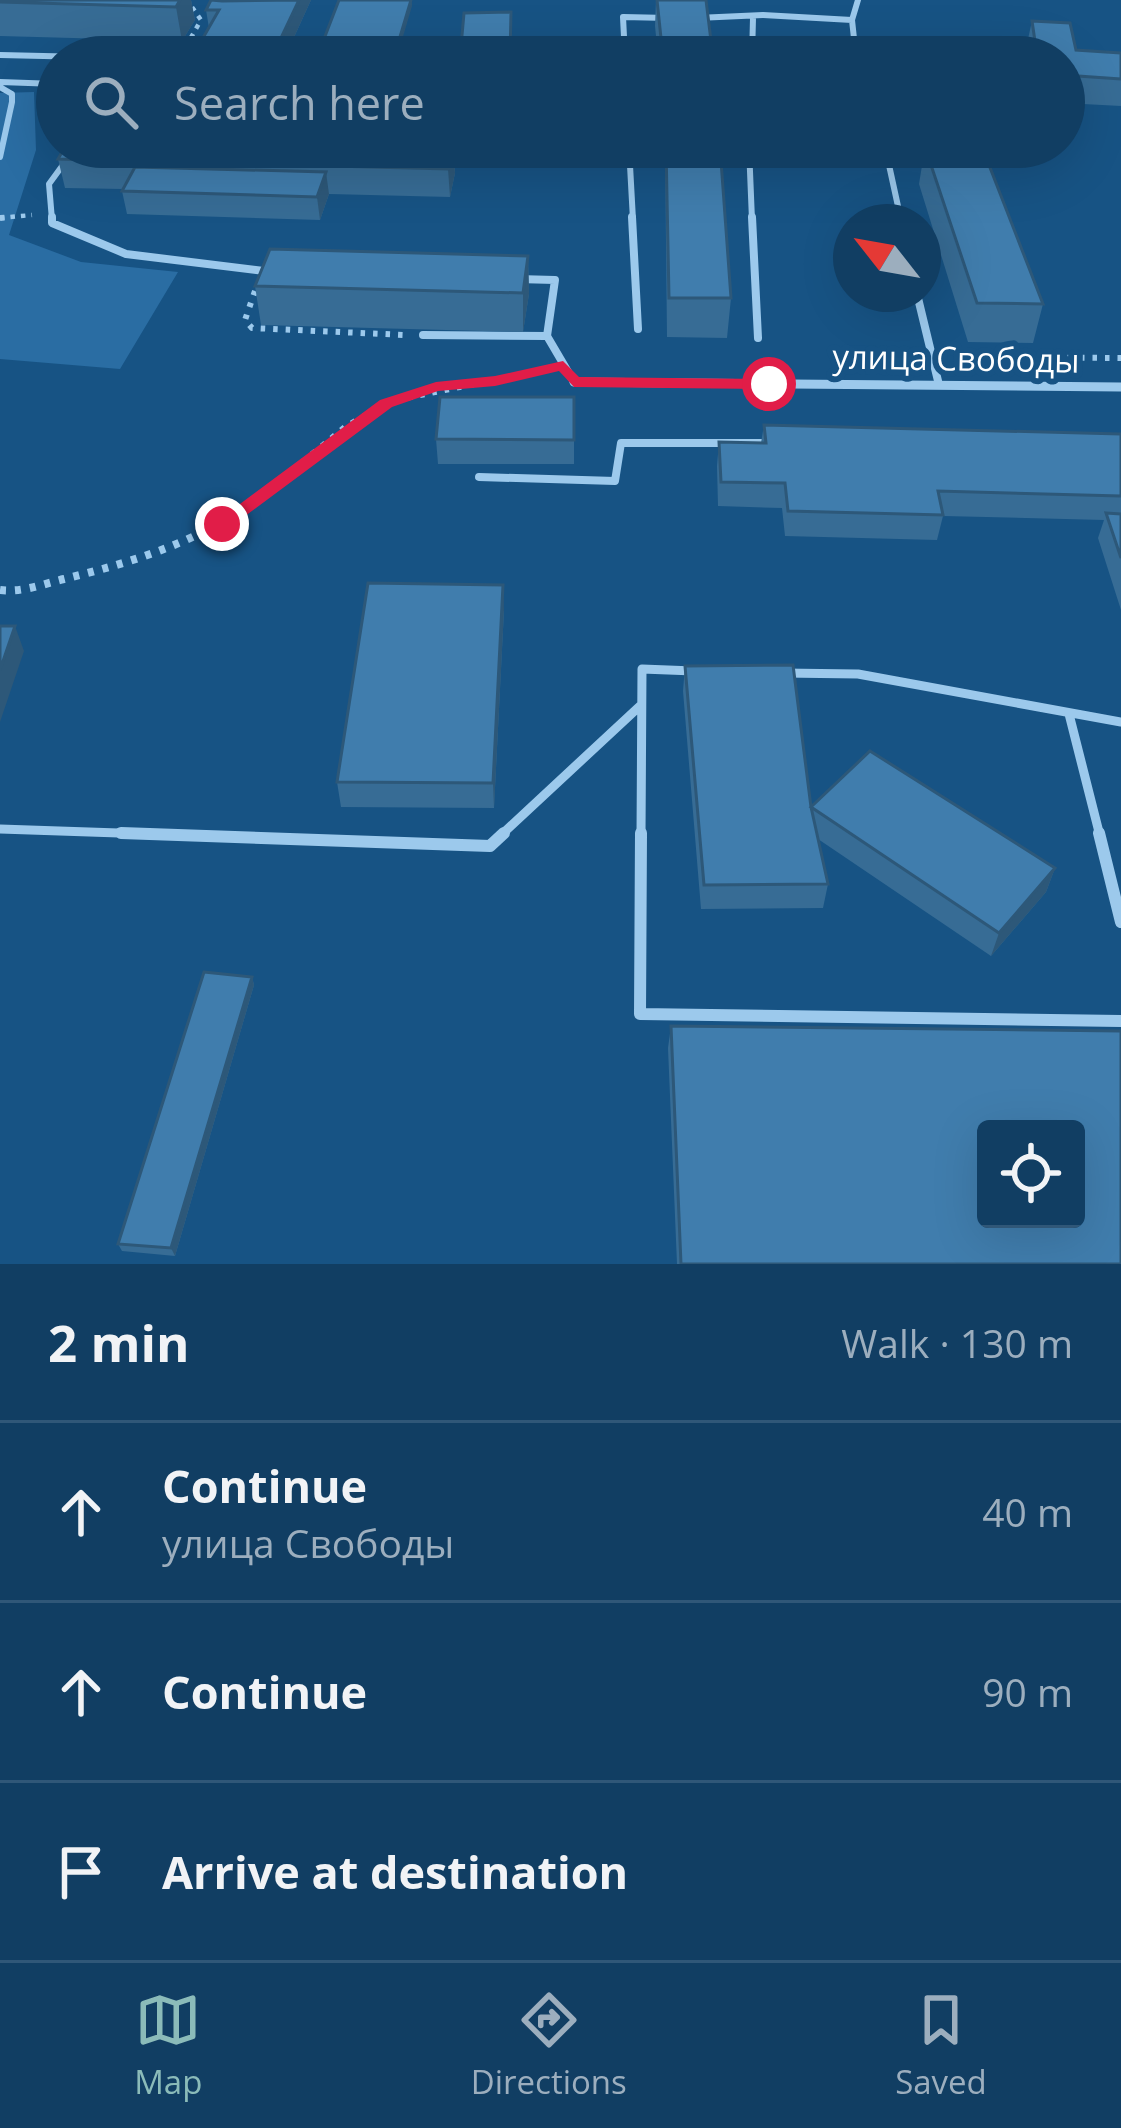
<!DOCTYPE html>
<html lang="en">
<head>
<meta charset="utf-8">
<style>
  :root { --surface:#113e63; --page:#1a4569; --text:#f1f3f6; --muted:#9caebe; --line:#305778; --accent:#8bbbb9 }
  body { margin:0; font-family:"Open Sans",sans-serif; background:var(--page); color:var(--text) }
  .controls { position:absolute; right:36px; bottom:36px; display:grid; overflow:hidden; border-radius:12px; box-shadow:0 12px 48px #0002 }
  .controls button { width:108px; height:108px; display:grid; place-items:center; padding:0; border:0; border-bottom:3px solid var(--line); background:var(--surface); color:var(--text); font:60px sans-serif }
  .compass { position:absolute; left:833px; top:204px; width:108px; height:108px; border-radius:50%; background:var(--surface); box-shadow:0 12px 48px #0002; rotate:301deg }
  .stop { position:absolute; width:36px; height:36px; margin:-27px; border:9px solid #e11d48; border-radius:50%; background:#fff }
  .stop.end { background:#e11d48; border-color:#fff; box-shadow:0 3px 12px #0008 }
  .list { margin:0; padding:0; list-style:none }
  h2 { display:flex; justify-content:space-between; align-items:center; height:156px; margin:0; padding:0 48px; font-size:51px }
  h2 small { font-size:39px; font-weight:400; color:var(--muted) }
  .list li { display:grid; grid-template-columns:78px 1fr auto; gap:36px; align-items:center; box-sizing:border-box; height:180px; padding:0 48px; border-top:3px solid var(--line) }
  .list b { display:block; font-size:45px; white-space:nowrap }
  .list p { margin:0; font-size:39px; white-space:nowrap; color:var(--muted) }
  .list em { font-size:39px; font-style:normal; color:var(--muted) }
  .icon { flex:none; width:66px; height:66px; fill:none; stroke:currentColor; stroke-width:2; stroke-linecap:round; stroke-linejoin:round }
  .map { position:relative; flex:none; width:1121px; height:1264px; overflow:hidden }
  .search { position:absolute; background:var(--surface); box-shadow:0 12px 48px #0002; left:36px; right:36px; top:36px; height:132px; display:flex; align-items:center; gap:30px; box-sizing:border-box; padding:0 42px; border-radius:66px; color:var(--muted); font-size:45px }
  .sheet { height:696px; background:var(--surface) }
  nav { display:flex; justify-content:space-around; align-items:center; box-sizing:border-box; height:168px; border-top:3px solid var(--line); background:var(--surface); font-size:33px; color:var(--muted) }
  nav a { display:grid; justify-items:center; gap:6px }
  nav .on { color:var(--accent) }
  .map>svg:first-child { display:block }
</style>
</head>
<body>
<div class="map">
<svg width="1121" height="1264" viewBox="0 0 1121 1264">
  <rect width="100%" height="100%" fill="#175384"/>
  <!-- green -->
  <path fill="#2a6da3" d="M34 92 36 150 9 235 81 262 178 272 120 369 0 359V93Z"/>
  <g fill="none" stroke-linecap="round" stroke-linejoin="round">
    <!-- path-far2 -->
    <path stroke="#9cc9ec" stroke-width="4.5" stroke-dasharray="4.5 6" stroke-linecap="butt" d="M143 57 189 41 201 20 187 0
      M0 218 32 215"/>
    <!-- path-far1 -->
    <path stroke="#9cc9ec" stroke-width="6" stroke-dasharray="4.5 8" stroke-linecap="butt" d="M0 218 12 217
      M255 291 245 320 252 328 405 335
      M955 357 1121 358
      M264 494 345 427 391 401 543 370"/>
    <!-- path -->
    <path stroke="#9cc9ec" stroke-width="8" stroke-dasharray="6 9" stroke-linecap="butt" d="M0 590C21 593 43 584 64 579 137 561 208 539 268 491"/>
    <!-- service-far3 -->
    <path stroke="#9cc9ec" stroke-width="6" d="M697 18 763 15 852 20 856 57
      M852 20 858 0
      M0 55 87 57
      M625 57 623 17 668 18
      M752 57 753 18
      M0 82 57 84
      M0 87 12 94V102L0 157
      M629 147 633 220
      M749 147 752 220
      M630 160 672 161
      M713 161 889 165 901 220
      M889 165H931
      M52 220 49 184 76 147"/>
    <!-- service-far2 -->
    <path stroke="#9cc9ec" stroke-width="8" d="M52 217V223L126 254 272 272
      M632 217 638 329
      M752 217 758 338
      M900 217 901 222
      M517 279 555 280 547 336 574 382
      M917 294 939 385
      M423 335 547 336
      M479 477 615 481 621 443H771"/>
    <!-- service-far1 -->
    <path stroke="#9cc9ec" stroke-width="9" d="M783 673 858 674 1121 722
      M1069 714 1100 836
      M0 829 208 836
      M500 836 641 705
      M641 836 642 669 694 671"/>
    <!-- service -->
    <path stroke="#9cc9ec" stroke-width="12" d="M121 833 490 846 504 833
      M641 833 640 1014 1121 1021
      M1099 833 1121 922"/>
    <!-- minor -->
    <path stroke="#9cc9ec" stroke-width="9" d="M574 382 1121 387"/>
  </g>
  <!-- wall -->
  <path fill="#376c95" d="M0 0H191L195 20 182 41 0 36Z
    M211 0H311L285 57 209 28 206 10Z
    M656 0H706L713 57H658L655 26Z
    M1032 21 1076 50 1121 53V106L1064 103V57H983L985 45 1026 48Z
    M453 147 455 173 450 197 329 194 320 220 127 214 122 191 123 189 65 188 58 159Z
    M665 147H720L731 298 727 338 667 337Z
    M925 147 1043 304 1033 343 968 342 919 184Z
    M528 256 529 294 523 332 261 325 255 286Z
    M574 397V464H438L436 439Z
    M764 425 1121 434V610L1098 538 1104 520 943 516 937 540 785 536 782 508 718 506 717 466 719 442 761 443Z
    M504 610 494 808 341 807 337 782Z
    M685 666 811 807 1055 868 1046 892 991 956 818 839 828 884 823 908 701 909 683 691Z
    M252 977 254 985 175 1256 122 1251 118 1244Z
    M671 1026 1121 1264H677L668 1048Z"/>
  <!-- shaded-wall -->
  <path fill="#2d5879" d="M180 0H191L195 20 182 41 176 7Z
    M299 0H311L285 57H272Z
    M412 0V6L397 57H394Z
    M453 147 455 173 450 197 448 169Z
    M326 172 329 194 320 220 317 197Z
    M528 256 529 294 523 332V293Z
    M503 585 504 610 494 808 493 783Z
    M15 626 24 651 0 722V670Z
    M1055 868 1046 892 991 956 999 933Z
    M252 977 254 985 175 1256 171 1248Z"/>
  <!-- building -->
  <path fill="#407dad" stroke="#2d5879" stroke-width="3" fill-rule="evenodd" d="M0 0H180L176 7 0 2Z
    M211 0 222 1 299 0 272 57H192L219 10H206Z
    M339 0H411L394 57H317Z
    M657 0H706L713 57H663Z
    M511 12 510 57H460L464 13Z
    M1032 21 1070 23 1076 50 1121 53V79L1064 75V57H986L985 45 1036 48Z
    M65 147H453L448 169 58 159Z
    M666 147H720L731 298H669Z
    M925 147H982L1043 304 977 303Z
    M135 167 326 172 317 197 122 191Z
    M270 249 528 256 523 293 255 286Z
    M440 397H574V440L436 439Z
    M764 425 1121 434V496L938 491 943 515 788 511 785 483 721 482 719 442 766 443Z
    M1106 513 1121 514V558Z
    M368 583 503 585 493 783 337 782Z
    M0 626H15L0 670Z
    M793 665 811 807 828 884 704 885 685 666Z
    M870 751 1055 868 999 933 811 807Z
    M204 972 252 977 171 1248 118 1244Z
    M671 1026 1121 1031V1264H681ZM986 1129H1076V1219H986Z"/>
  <!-- route -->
  <path fill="#e11d48" d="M563 361 579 377 769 379 777 384 769 389 574 387 559 371 495 386 438 391 392 407 229 528 213 524 380 400 436 382 495 376Z"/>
  <g text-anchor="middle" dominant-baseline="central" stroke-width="12" stroke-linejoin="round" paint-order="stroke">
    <!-- street labels -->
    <g font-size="33" fill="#fff" stroke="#175384">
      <text transform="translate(956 358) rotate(1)">улица Свободы</text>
    </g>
  </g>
</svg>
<div class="controls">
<button><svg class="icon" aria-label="locate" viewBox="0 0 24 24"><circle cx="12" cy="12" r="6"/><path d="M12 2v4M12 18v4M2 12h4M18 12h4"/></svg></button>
</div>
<svg class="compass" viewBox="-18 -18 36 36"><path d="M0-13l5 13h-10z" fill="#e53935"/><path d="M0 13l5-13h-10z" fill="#9caebe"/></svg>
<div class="stop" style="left:769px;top:384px"></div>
<div class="stop end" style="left:222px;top:524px"></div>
<div class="search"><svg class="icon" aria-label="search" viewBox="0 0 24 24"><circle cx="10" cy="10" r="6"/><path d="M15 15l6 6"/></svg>Search here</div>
</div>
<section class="sheet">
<h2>2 min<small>Walk · 130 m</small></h2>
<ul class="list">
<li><svg class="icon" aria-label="ahead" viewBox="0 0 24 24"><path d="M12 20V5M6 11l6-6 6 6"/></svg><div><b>Continue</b><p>улица Свободы</p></div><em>40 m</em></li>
<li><svg class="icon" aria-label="ahead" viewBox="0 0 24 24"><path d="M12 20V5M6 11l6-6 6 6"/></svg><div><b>Continue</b></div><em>90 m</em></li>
<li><svg class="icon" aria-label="arrive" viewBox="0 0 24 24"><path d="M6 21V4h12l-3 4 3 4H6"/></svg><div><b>Arrive at destination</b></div></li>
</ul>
</section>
<nav>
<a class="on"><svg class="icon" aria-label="map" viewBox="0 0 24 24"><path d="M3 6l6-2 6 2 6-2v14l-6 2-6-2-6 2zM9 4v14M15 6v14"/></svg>Map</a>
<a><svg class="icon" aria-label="directions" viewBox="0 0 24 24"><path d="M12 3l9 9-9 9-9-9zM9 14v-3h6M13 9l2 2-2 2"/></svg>Directions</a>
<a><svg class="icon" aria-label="saved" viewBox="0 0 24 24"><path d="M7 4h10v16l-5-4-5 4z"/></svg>Saved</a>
</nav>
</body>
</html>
